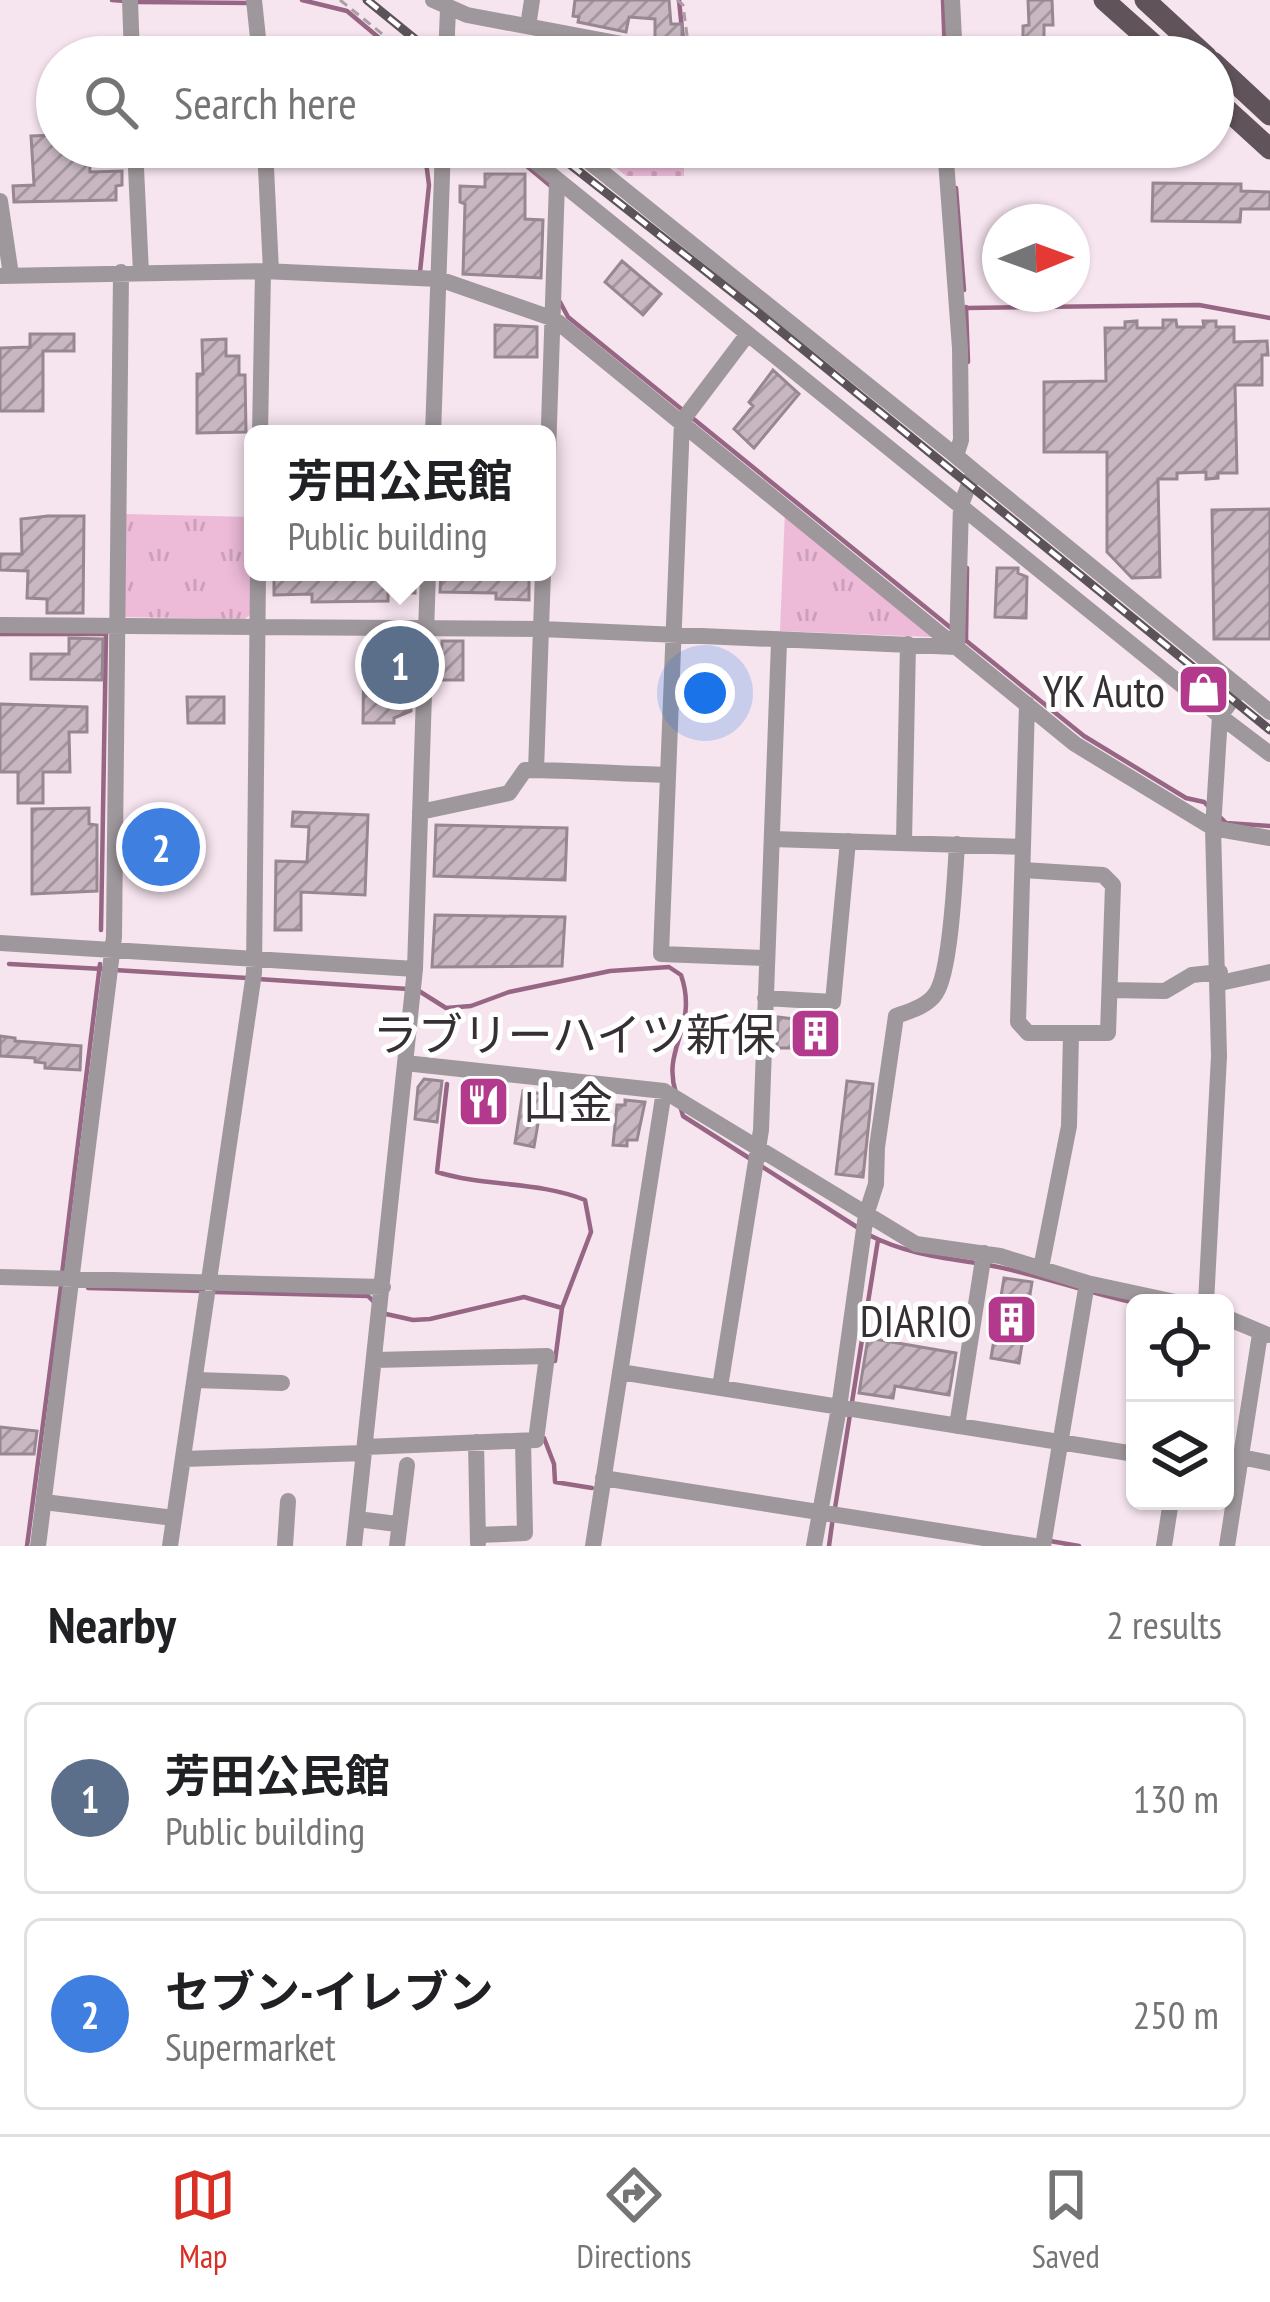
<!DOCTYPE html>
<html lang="en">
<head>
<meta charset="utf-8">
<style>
  :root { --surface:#fff; --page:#f6f6f6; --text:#202124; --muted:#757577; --line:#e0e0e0; --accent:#d93025 }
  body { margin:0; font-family:"PT Sans Narrow","Noto Sans JP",sans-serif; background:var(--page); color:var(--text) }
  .controls { position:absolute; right:36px; bottom:36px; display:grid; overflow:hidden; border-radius:18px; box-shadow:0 3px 9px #0004 }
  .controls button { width:108px; height:108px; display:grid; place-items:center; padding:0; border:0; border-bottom:3px solid var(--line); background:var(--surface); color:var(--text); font:60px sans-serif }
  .compass { position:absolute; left:982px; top:204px; width:108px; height:108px; border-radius:50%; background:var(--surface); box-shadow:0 3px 9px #0004; rotate:89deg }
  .you { position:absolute; left:705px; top:693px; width:42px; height:42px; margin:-30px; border:9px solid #fff; border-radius:50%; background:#1a73e8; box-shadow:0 0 0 18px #1a73e833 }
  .badge { display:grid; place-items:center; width:78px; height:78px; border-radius:50%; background:var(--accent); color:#fff; font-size:39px; font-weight:700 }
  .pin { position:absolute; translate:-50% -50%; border:6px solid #fff; box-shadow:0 3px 12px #0006 }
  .popup { position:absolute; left:244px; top:425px; width:312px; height:156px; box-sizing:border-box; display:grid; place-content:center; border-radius:18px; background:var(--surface); filter:drop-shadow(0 3px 9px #0005); font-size:39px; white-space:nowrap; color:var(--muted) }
  .popup b { font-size:45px; color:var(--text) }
  .popup::after { content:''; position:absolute; left:50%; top:100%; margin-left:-24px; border:24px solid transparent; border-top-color:var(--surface) }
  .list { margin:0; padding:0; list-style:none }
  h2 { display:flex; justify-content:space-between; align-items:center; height:156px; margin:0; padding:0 48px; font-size:51px }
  h2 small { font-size:39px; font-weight:400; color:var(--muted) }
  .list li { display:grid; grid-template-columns:78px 1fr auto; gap:36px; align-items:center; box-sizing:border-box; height:192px; margin:0 24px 24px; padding:0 24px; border:3px solid var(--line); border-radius:18px }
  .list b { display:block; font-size:45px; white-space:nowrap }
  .list p { margin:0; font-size:39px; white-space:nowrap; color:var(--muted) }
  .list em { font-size:39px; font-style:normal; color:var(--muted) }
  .icon { flex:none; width:66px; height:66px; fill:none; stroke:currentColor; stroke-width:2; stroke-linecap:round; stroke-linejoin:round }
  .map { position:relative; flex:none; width:1270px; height:1546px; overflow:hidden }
  .search { position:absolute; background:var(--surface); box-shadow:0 3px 9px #0004; left:36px; right:36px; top:36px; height:132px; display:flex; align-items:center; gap:30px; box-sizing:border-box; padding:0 42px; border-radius:66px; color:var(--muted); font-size:45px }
  .sheet { height:588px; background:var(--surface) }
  nav { display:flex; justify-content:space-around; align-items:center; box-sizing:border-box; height:168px; border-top:3px solid var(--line); background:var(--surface); font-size:33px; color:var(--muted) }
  nav a { display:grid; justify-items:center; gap:6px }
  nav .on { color:var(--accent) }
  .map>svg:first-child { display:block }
</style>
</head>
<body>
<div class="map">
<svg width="1270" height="1546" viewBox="0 0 1270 1546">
  <defs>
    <pattern id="grass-dots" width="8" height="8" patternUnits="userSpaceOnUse" patternTransform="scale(3)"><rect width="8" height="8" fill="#edbad8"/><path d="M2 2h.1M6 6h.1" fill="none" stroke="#cca0ba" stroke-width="1.8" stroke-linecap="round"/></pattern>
    <pattern id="park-tufts" width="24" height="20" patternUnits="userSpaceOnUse" patternTransform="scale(3)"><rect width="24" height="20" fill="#edbad8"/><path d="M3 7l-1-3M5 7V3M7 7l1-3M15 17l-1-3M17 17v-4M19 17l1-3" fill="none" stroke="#cca0ba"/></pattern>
    <pattern id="building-hatch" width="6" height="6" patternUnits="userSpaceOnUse" patternTransform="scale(3)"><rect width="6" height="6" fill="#c8b7c1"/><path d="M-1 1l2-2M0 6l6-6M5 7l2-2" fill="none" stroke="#a3959d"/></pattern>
  </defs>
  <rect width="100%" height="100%" fill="#f6e4ee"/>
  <!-- grass -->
  <path fill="url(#grass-dots)" d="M591 147H684V176H626Z"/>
  <!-- park -->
  <path fill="url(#park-tufts)" d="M785 512 932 632 931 637 780 631Z
    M124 514 253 517V612L245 619 122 617Z"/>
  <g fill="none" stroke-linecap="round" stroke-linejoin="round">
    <!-- stream -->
    <path stroke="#976684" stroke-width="4.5" d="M112 0 125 1
      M302 0 347 11 402 57
      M679 0 684 50
      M943 0 945 57
      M137 2 251 3
      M504 147 553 188
      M956 188 964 290
      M420 272 429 185 424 147
      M560 302 568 317 951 628
      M966 307 968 362
      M966 308 1199 305 1270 318
      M0 634H106L101 930
      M964 639 1084 736 1186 798 1204 802 1210 808
      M966 640 967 568
      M1219 816 1226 823 1270 826
      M9 964 103 969
      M114 970 247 978
      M258 979 408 989
      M419 991 446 1008 471 1006 509 992 610 971 669 967 681 975C699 1027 661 1048 676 1093
      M447 1084 437 1172C485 1187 538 1181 585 1200L591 1232 562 1308
      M681 1109 683 1116 749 1158
      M758 1164 860 1229
      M869 1235C908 1255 947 1258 988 1265 1038 1274 1086 1293 1136 1303
      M62 1274 100 964
      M88 1288 203 1291
      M214 1292 368 1296 374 1302
      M386 1314 413 1320 430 1319 524 1297 562 1308 555 1361
      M544 1438 554 1464 555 1482 592 1488
      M835 1508 878 1240
      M1050 1541 1079 1546
      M27 1546 61 1286
      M829 1546 833 1517"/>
  </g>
  <!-- building -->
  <path fill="url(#building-hatch)" stroke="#978790" stroke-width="3" d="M575 0H669L671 24H682V42L655 37V19L629 17 626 32 578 22 579 17 573 16Z
    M1028 0H1052L1053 25H1044V38L1023 39V26L1029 25Z
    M57 135V147H89L90 172 122 171V185L116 186V200L14 202 13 186 34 185 31 136Z
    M485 174H525V219L543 220 541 278 463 274 465 204 460 202V186L485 187Z
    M1153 183 1241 184V191L1270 192V209H1241L1240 222 1152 221Z
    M622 261 661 294 643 315 605 282Z
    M1163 320H1176L1177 327H1204L1203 321H1216V327H1234V342L1267 341 1268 355H1262V385H1235L1237 473H1218V478L1206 479V472L1177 473V479H1158L1160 577 1132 578 1107 552V452H1044V382L1106 381 1105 328H1125V322L1137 321V328H1163Z
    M495 325 537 327V357H495Z
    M30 334H74V351H43V411H0V348L30 347Z
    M226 339V356H239V375H245L246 432 197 433V374H203L202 340Z
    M773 370 799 394 754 448 734 429 753 406 749 402Z
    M1270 509V639H1214L1212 510Z
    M48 516H84L83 613H47V599L27 598 28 571 0 570V554H22L21 519Z
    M997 568H1018V573L1027 577 1026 618 995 617Z
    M441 573 529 575V600L496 599V593L440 592Z
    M415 574V593H388V601L312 602V594L274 595V576Z
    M69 638 103 639 102 680 31 679V654H69Z
    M442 641H463V680H441Z
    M364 645H407L406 692 411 697V711L394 718V723H363Z
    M187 697H224V723H188Z
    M0 704 87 707V732H69L70 772H43V803H18V772H0Z
    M89 808V824L97 825V891L32 894V809Z
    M293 812 368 815 365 895 301 892V930H275L276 861 307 862 309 827 292 826Z
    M436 825 567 828 565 880 434 876Z
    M178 832V862L128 863V833Z
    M435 915 565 917 562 966 432 967Z
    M778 1017 834 1024 833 1045 795 1043V1048H777Z
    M0 1036 15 1038V1041L81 1046 80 1070 45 1068V1063L35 1062V1058L0 1056Z
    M424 1079 442 1081 437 1122 415 1119 418 1087Z
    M847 1081 873 1084 863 1177 836 1174Z
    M523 1091 543 1094 534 1147 515 1143Z
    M625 1100 645 1102 637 1140H627V1146L613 1145 617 1105H625Z
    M1004 1278 1032 1282 1019 1363 991 1358Z
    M868 1338 956 1353 949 1395 895 1386 893 1398 859 1393Z
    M0 1427 37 1431 34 1454H0Z"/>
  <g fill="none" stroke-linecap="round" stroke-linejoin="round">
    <!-- path -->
    <path stroke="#ab9ea5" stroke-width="3" stroke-dasharray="9 6" stroke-linecap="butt" d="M340 0 411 57
      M677 0 683 5 688 43"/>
    <!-- minor -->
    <path stroke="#9e979b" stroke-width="16" d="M130 0 132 57
      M254 0 260 57
      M433 0 467 15 691 57
      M952 0 955 57
      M528 26 532 0
      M446 57 448 9
      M135 147 141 273
      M265 147 271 271
      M517 147 1220 716 1213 828 1219 1056 1206 1303
      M571 147 956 456
      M945 147 960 348 961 440 956 456 974 471 961 505 957 647
      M0 201 11 275
      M0 276 263 271 439 279 554 319 1075 744 1213 828 1270 838
      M747 335 682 421 661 954 767 958
      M260 434 263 271
      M433 434 443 147
      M974 471 1270 712
      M547 485 557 182
      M0 625 541 629 956 647
      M1241 688 1220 716 1270 754
      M536 770 543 572
      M420 812 509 793 525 770C573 770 619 774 667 775
      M772 839 1023 847
      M904 842 908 644
      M1023 870 1103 875 1113 885 1108 1033H1028L1018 1022 1027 704
      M0 943 415 969
      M1220 983 1270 972
      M1110 990 1165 991 1192 975 1220 972
      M765 998 833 1002 848 841
      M405 1063 664 1091 916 1244 1000 1256 1087 1283 1180 1303
      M1041 1268 1069 1126 1071 1034
      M0 1277 383 1287
      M1225 1317 1268 1335
      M620 1372 1135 1454
      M196 1380 282 1383
      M720 1387 761 1130 779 642
      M957 1426 984 1253
      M476 1442 478 1543
      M365 1447 536 1440 547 1356 375 1360
      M1241 1457 1270 1463
      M183 1459 364 1453
      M603 1478 1034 1546
      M44 1502 174 1518
      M357 1519 397 1524
      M478 1535 525 1533 523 1441
      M38 1546 114 937 121 272
      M170 1546 254 973 258 572
      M285 1546 288 1501
      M354 1546 415 969 428 572
      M397 1546 407 1465
      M593 1546 664 1091
      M814 1546 839 1408 866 1215 876 1184 877 1147 896 1016C910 1011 928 1006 936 993 951 971 955 874 957 844
      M1043 1546 1087 1283
      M1164 1546 1171 1501
      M1227 1546 1260 1334"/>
    <!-- major -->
    <path stroke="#60535a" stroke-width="21" d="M1104 0 1168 57
      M1145 0 1207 57
      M1213 62 1270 115
      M1213 97 1270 149"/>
    <defs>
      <path id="rail" d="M367 0 437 57
        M548 147 755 310 1270 730"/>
    </defs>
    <!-- rail casing -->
    <use href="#rail" stroke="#5c5358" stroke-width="9"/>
    <!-- rail -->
    <use href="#rail" stroke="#fff" stroke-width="4.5" stroke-dasharray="14" stroke-linecap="butt"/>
  </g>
  <!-- icons -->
  <defs>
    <symbol id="shop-square" viewBox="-11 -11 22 22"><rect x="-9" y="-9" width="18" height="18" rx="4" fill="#b2398c" stroke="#fff"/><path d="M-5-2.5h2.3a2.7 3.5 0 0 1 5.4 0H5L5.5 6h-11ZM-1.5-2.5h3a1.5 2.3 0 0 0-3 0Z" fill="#fff"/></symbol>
    <symbol id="building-square" viewBox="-11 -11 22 22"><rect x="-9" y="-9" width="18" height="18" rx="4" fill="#b2398c" stroke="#fff"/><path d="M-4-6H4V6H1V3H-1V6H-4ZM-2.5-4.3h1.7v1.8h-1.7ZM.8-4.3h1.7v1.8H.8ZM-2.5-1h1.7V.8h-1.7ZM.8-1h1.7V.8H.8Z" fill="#fff"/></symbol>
    <symbol id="restaurant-square" viewBox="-11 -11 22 22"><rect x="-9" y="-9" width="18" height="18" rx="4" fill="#b2398c" stroke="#fff"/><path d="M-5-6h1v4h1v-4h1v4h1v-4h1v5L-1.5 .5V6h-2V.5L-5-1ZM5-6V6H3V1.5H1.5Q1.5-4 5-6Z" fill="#fff"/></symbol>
  </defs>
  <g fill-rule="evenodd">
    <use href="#shop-square" x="1174" y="660" width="59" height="59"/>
    <use href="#building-square" x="786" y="1004" width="59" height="59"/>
    <use href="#restaurant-square" x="454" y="1072" width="59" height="59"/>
    <use href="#building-square" x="982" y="1290" width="59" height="59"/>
  </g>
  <g text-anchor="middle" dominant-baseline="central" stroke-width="10" stroke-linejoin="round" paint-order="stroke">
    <!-- poi labels -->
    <g font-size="45" fill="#362f33" stroke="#fff" text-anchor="end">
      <text x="1165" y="690">YK Auto</text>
      <text x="776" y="1034">ラブリーハイツ新保</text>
      <text x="523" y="1102" text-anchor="start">山金</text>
      <text x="972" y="1320">DIARIO</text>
    </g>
  </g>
</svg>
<div class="controls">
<button><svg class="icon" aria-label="locate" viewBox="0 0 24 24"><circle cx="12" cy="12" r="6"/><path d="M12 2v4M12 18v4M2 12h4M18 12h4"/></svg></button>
<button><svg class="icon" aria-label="layers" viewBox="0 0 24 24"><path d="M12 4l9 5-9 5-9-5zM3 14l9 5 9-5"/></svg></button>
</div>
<svg class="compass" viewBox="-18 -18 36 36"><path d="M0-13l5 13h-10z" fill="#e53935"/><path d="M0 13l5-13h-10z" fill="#757577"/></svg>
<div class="you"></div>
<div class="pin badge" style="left:400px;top:665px;background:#5c6f8a">1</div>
<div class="popup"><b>芳田公民館</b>Public building</div>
<div class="pin badge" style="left:161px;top:847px;background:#3f7fe0">2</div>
<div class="search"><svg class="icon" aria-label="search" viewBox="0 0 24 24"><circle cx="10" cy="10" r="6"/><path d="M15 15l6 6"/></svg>Search here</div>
</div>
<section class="sheet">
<h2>Nearby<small>2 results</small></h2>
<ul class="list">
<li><span class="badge" style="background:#5c6f8a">1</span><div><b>芳田公民館</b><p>Public building</p></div><em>130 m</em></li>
<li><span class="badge" style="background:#3f7fe0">2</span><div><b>セブン-イレブン</b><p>Supermarket</p></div><em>250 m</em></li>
</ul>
</section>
<nav>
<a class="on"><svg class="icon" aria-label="map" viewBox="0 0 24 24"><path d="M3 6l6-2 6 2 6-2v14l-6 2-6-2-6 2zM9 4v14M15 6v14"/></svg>Map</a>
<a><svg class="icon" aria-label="directions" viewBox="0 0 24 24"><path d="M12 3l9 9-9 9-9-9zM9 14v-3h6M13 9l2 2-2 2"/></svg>Directions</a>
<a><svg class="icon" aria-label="saved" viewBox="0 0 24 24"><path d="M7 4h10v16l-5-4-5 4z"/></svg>Saved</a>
</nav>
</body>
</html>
